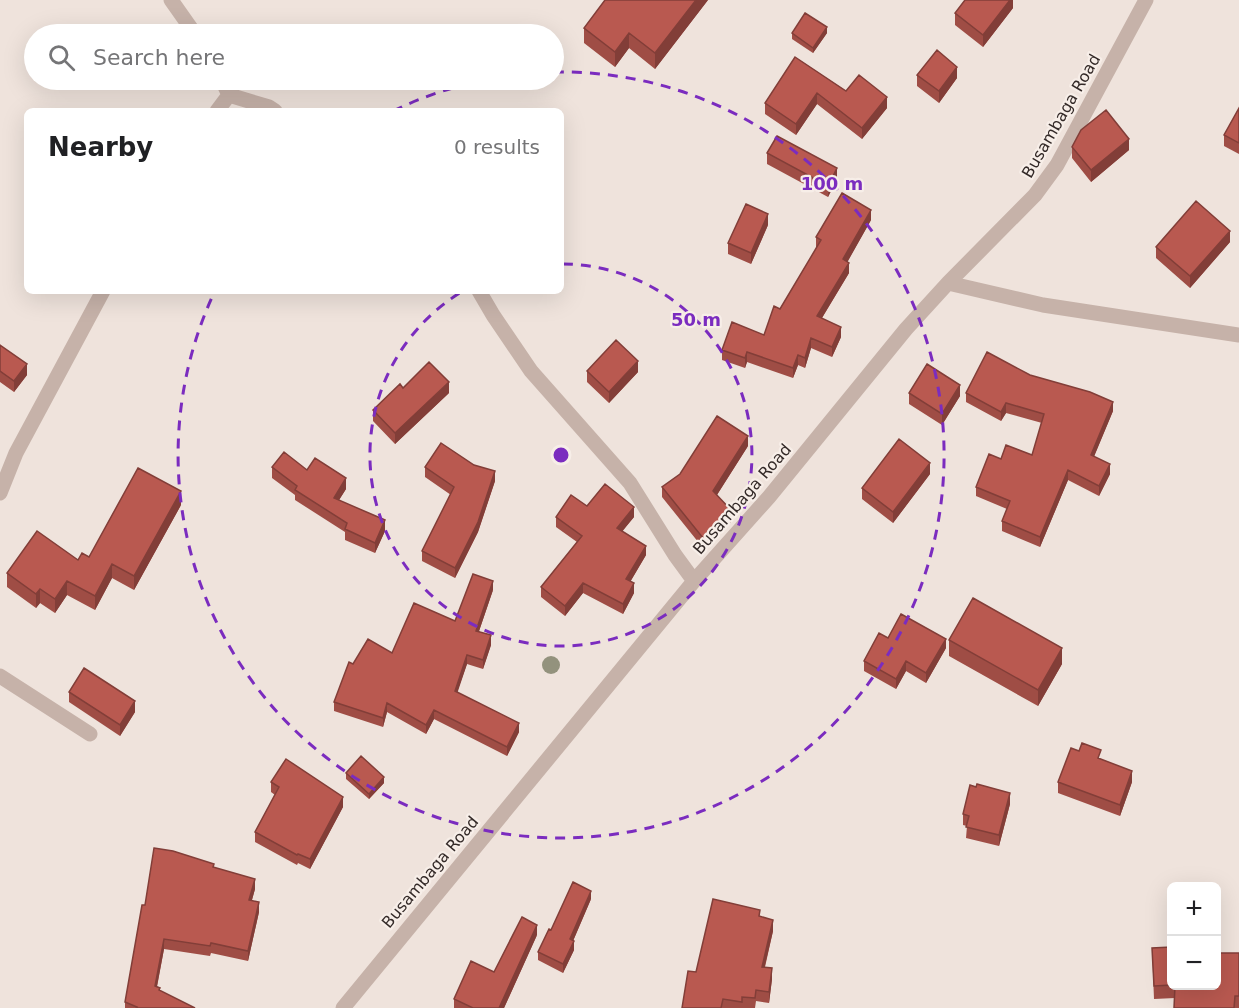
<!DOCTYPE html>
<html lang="en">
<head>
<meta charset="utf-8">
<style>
  :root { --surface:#fff; --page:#f6f6f6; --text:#202124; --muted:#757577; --line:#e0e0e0 }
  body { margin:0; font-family:"DejaVu Sans",sans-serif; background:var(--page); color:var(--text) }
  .controls { position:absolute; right:18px; bottom:18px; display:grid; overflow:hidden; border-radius:9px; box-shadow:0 6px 24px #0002 }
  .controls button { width:54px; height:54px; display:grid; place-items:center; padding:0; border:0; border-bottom:2px solid var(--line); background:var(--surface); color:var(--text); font:30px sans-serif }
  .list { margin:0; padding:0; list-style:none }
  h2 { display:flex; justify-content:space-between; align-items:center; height:78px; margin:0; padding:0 24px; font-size:26px }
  h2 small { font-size:20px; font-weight:400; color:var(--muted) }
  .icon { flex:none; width:33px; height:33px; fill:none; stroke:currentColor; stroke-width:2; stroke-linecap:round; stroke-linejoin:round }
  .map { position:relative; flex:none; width:1239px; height:1008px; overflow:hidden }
  .search { position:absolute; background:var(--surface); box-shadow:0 6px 24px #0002; left:24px; top:24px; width:540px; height:66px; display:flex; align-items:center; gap:15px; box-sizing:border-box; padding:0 21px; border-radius:33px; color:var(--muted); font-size:22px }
  .panel { position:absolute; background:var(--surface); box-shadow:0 6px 24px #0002; left:24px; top:108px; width:540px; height:186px; border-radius:9px }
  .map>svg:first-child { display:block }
</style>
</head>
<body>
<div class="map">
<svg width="1239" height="1008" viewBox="0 0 1239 1008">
  <rect width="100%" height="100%" fill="#efe3dc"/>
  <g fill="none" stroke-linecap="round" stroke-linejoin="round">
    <!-- minor -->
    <path stroke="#c6b2a9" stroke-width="15" d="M171 0 195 34
      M222 80 229 95
      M217 111 229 95 269 107 275 111
      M948 283 1043 305 1239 335
      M479 291 493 315 531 371 630 483 675 555 694 581
      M0 493 16 453 103 291
      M0 676 90 734
      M343 1008 694 581 769 497 906 329 948 283 1035 195 1057 165 1146 0"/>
  </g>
  <!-- trees -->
  <circle fill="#93927d" cx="551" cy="665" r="9"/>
  <!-- wall -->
  <path fill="#9f4d45" d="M708 0 655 69 629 48 615 67 584 43V28Z
    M1013 0V8L983 47 955 25V13Z
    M792 33H827L813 53 792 39Z
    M795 57 846 91 887 108 862 139 817 104 796 135 765 114V103Z
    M917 75 957 78 939 103 917 86Z
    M1239 108V154L1224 146V135Z
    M1072 147 1129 150 1091 182 1072 158Z
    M767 153 837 179 828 197 767 164Z
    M871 220 847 262 849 273 822 318 841 337 832 357 811 348 805 368 798 365 793 378 747 362 745 368 722 360V350L764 335 817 248 816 247V237Z
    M768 225 751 264 728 254V243Z
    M1230 242 1190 288 1156 258V247Z
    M0 345 27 375 14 392 0 382Z
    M587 371 638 372 609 403 587 382Z
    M1030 375 1113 411 1094 456 1110 474 1099 496 1068 480 1040 547 1002 531V521L1007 509 976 496V487L1001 459 1032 455 1042 423 1006 413 1001 421 966 402V393Z
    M449 393 395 444 373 421V410Z
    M909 393 960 396 942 425 909 404Z
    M748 446 717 495 732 521 703 548 662 497V487Z
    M272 467 307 470 346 489 339 500 385 531 375 553 345 540V532L295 500V495L272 478Z
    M425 467 495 481 478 532 455 578 422 561V551L451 495 425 477Z
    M930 474 893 523 862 499V488Z
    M181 505 134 590 112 578 95 610 67 595 55 613 40 603 36 608 7 587V573L78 560 89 557Z
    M587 506 634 517 622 531 646 555 630 582 634 593 623 614 583 593 565 616 541 597V587L577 542 556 527V517Z
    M493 590 479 631 491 645 483 669 467 664 457 692 519 732 507 756 434 719 426 734 387 712 383 727 334 711V702L353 664 392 653 455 621Z
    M949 640 1062 664 1038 706 949 656Z
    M946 648 926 683 906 671 896 689 864 671V661Z
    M69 692 135 712 120 736 69 702Z
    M1101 759 1132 782 1120 816 1058 793V782Z
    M346 773 384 783 369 799 346 779Z
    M271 782 343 807 310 869 298 863 297 865 255 842V832L275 795 271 792Z
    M976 787 1010 804 999 846 966 838 967 826 963 825V814Z
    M214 867 255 889 252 900 259 912 248 961 211 953 210 956 164 949 157 987 160 991 195 1008H125V1002L145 905Z
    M591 899 573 941 574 950 563 973 538 960V952L551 930Z
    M760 917 773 931 765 967 772 979 769 1003 756 1001 755 1008H682L696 972Z
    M537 935 504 1008H454V999L494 972Z
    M1171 947 1172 986H1216L1239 953V1008H1174L1175 998 1154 999 1152 948Z"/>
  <!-- shaded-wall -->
  <path fill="#823e38" d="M696 0H708L655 69V53Z
    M1010 0H1013V8L983 47V35Z
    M827 27V33L813 53V48Z
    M629 33V48L615 67V52Z
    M957 67V78L939 103V91Z
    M817 93V104L796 135V124Z
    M887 97V108L862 139V128Z
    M1129 139V150L1091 182V170Z
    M837 168V179L828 197V186Z
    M871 210V220L843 270V259Z
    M768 214V225L751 264V253Z
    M1230 231V242L1190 288V276Z
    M849 263V273L817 326V316Z
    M841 327V337L832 357V347Z
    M811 338V348L805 368V358Z
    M747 352V362L745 368V358Z
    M798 355V365L793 378V368Z
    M638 361V372L609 403V392Z
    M27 364V375L14 392V381Z
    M449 382V393L395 444V433Z
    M960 385V396L942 425V414Z
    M1113 402V411L1091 464V455Z
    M1006 403V413L1001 421V412Z
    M748 436V446L713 501V491Z
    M930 463V474L893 523V512Z
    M1110 464V474L1099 496V486Z
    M1068 470V480L1040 547V537Z
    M495 471V481L478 532 455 578V568Z
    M346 478V489L334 508V498Z
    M181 491V505L134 590V576Z
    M634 507V517L617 538V528Z
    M732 511V521L703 548V538Z
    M385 520V531L375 553V543Z
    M646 546V555L626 589V579Z
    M112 564V578L95 610V596Z
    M67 581V595L55 613V599Z
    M493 581V590L476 640V631Z
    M583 583V593L565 616V606Z
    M634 583V593L623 614V604Z
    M40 589V603L36 608V594Z
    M491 635V645L483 669V660Z
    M946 639V648L926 683V673Z
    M1062 648V664L1038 706V690Z
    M467 655V664L455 700V691Z
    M906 661V671L896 689V679Z
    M135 701V712L120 736V725Z
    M387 703V712L383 727V718Z
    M434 710V719L426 734V725Z
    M519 723V732L507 756V747Z
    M1132 771V782L1120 816V805Z
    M384 777V783L369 799V794Z
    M1010 793V804L999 846V835Z
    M343 797V807L310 869V859Z
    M255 879V889L249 910V900Z
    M591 891V899L570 948V939Z
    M259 902V912L248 961V951Z
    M773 920V931L762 978V967Z
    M537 925V935L504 1008H499Z
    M164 939V949L155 996V986Z
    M574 941V950L563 973V964Z
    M772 968V979L769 1003V992Z"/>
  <!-- building -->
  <path fill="#b95950" stroke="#823e38" stroke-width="1.5" d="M605 0H696L655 53 629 33 615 52 584 28Z
    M965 0H1010L983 35 955 13Z
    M805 13 827 27 813 48 792 33Z
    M937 50 957 67 939 91 917 75Z
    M795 57 846 91 859 75 887 97 862 128 817 93 796 124 765 103Z
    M1239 108V143L1224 135Z
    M1106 110 1129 139 1091 170 1072 147 1081 130Z
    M777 136 837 168 828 186 767 153Z
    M842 193 871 210 843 259 849 263 817 316 841 327 832 347 811 338 805 358 798 355 793 368 747 352 745 358 722 350 732 322 764 335 774 306 780 309 821 240 816 237Z
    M1196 201 1230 231 1190 276 1156 247Z
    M746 204 768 214 751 253 728 243Z
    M616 340 638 361 609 392 587 371Z
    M0 345 27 364 14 381 0 371Z
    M987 352 1030 375 1090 392 1113 402 1091 455 1110 464 1099 486 1068 470 1040 537 1002 521 1010 501 976 487 989 454 1001 459 1006 445 1032 455 1044 414 1006 403 1001 412 966 393Z
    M429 362 449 382 395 433 373 410 400 384 403 388Z
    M927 364 960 385 942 414 909 393Z
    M717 416 748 436 713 491 732 511 703 538 662 487 680 474Z
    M899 439 930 463 893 512 862 488Z
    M441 443 474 465 495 471 478 522 455 568 422 551 454 487 425 467Z
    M284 452 307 470 315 458 346 478 334 498 385 520 375 543 345 529 347 523 295 490 297 486 272 467Z
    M138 468 181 491 134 576 112 564 95 596 67 581 55 599 40 589 36 594 7 573 37 531 78 560 82 553 89 557Z
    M605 484 634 507 617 528 646 546 626 579 634 583 623 604 583 583 565 606 541 587 582 536 556 517 571 495 587 506Z
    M473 574 493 581 476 631 491 635 483 660 467 655 455 691 519 723 507 747 434 710 426 725 387 703 383 718 334 702 349 662 353 664 368 639 392 653 414 603 455 621Z
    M973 598 1062 648 1038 690 949 640Z
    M901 614 946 639 926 673 906 661 896 679 864 661 879 633 888 638Z
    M84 668 135 701 120 725 69 692Z
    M1082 743 1101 750 1098 758 1132 771 1120 805 1058 782 1071 748 1079 751Z
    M361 756 384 777 369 794 346 773Z
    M286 759 343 797 310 859 298 854 297 855 255 832 279 787 271 782Z
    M977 784 1010 793 999 835 966 827 969 816 963 814 970 785 976 787Z
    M154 848 173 851 214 864 213 867 255 879 249 900 259 902 248 951 211 943 210 946 164 939 155 986 160 988 159 990 195 1008H136L137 1007 125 1002 142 905H145Z
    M573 882 591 891 570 939 574 941 563 964 538 952 549 929 551 930Z
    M713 899 760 910 759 916 773 920 762 967 772 968 769 992 756 990 755 998 742 997V1002L723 999 721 1008H682L688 971 696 972Z
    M522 917 537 925 499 1008H473L454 999 471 961 494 972Z
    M1171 947 1172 985 1154 986 1152 948Z
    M1216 953H1239V996H1235L1234 1008H1174L1175 986H1216Z"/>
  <!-- distance rings -->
  <g fill="none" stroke="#7b2cbf" stroke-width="3" stroke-dasharray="10 8">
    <path d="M563 264A191 191 0 1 1 463 291"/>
    <path d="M393 111A383 383 0 0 1 485 80M554 72A383 383 0 1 1 214 293"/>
  </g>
  <g text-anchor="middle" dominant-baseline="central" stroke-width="4.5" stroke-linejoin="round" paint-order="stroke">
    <!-- street labels -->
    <g font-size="16" fill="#342a28" stroke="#f7eee8">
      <text transform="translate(1061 116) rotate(-60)">Busambaga Road</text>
      <text transform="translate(742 499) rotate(-49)">Busambaga Road</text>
      <text transform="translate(430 872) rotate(-50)">Busambaga Road</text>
    </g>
  </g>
  <circle cx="561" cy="455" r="9" fill="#7b2cbf" stroke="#f7eee8" stroke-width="3"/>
  <g font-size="18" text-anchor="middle" font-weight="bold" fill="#7b2cbf" stroke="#f7eee8" stroke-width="4.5" stroke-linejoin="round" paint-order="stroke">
    <text x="832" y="190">100 m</text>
    <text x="696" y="326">50 m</text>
  </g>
</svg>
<div class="controls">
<button>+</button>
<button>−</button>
</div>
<div class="search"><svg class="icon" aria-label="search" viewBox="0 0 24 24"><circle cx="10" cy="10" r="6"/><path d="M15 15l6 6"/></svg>Search here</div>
<section class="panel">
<h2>Nearby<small>0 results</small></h2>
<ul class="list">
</ul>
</section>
</div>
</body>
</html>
